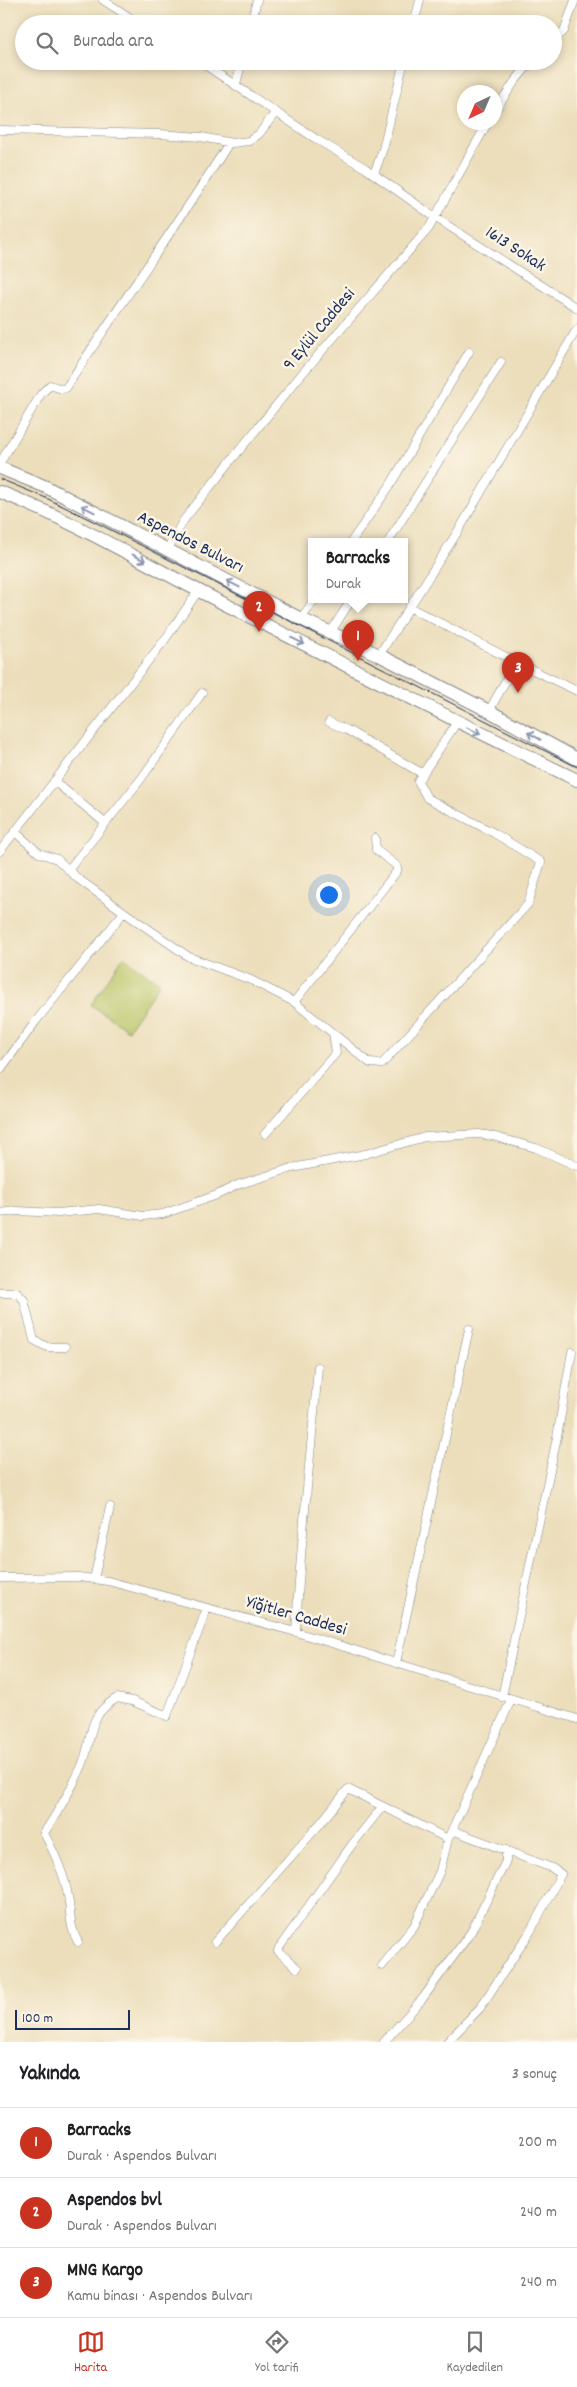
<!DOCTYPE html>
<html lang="tr">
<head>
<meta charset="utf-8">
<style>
  :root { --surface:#fff; --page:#f6f6f6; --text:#202124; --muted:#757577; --line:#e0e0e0; --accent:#c8321e }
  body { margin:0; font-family:Dekko,sans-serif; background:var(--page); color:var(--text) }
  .compass { position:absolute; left:457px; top:85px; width:45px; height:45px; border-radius:50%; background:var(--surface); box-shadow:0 2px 8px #0003; rotate:224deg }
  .scale { position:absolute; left:15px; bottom:12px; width:115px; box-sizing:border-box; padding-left:5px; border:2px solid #1b2f5e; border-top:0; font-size:14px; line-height:18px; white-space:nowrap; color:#1b2f5e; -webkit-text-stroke:4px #fcf5e5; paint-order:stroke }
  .you { position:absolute; left:328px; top:894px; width:18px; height:18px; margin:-12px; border:4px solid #fff; border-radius:50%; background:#1a73e8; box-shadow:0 0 0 8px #1a73e833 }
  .badge { display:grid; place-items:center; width:32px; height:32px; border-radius:50%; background:var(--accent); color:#fff; font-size:16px; font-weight:700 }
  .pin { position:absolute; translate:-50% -41px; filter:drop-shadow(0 1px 2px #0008) }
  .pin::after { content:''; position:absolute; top:26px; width:18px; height:15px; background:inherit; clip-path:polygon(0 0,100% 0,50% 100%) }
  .popup { position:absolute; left:308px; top:538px; width:100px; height:65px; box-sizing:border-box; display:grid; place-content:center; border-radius:0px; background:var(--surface); filter:drop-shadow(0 1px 4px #0005); font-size:16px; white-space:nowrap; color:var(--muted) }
  .popup b { font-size:19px; color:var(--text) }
  .popup::after { content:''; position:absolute; left:50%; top:100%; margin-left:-10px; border:10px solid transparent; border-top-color:var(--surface) }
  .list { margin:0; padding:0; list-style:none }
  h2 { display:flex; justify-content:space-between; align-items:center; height:65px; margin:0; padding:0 20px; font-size:21px }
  h2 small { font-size:16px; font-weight:400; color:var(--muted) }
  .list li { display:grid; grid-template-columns:32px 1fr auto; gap:15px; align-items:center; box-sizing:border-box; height:70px; padding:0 20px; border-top:1px solid var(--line) }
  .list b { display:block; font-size:19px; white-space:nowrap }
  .list p { margin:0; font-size:16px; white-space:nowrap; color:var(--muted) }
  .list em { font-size:16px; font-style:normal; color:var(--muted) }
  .icon { flex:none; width:28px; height:28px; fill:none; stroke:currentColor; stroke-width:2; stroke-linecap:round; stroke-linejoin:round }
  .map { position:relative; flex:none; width:577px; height:2042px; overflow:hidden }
  .search { position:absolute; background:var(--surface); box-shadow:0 2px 8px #0003; left:15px; right:15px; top:15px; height:55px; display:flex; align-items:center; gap:12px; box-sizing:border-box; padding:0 18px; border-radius:28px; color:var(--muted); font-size:19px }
  .sheet { height:275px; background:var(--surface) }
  nav { display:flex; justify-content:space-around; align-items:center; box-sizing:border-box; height:70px; border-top:1px solid var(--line); background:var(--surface); font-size:14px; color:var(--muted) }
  nav a { display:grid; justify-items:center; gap:2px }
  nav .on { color:var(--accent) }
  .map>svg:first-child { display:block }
</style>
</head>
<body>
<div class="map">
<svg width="577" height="2042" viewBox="0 0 577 2042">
  <rect width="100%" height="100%" fill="#fcf5e5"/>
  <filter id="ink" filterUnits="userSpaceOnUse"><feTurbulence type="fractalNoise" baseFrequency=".02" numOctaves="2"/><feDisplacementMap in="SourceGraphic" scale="10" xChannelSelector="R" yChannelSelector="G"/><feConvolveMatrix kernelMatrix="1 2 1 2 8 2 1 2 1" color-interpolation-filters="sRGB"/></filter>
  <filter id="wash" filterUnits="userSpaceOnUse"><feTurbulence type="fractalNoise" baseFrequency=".0096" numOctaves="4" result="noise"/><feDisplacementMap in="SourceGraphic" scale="20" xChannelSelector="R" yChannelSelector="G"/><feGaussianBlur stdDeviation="1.12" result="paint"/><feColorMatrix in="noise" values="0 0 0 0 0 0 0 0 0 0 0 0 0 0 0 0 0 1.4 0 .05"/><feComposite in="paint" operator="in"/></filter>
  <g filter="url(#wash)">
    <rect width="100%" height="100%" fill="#ecdebb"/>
    <!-- green -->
    <path fill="#b8c465" stroke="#6a7a62" d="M123 957 160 983 128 1030 91 1005Z"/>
  </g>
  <g filter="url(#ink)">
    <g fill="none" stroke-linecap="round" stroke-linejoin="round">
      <defs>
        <path id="minor" d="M103 0 140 24
          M251 24 257 0
          M414 24 420 0
          M553 41 564 31 575 0
          M199 61 316 139 365 168 436 218 577 308
          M236 84 242 61
          M494 112 515 81 532 61
          M0 130 159 134 201 137 232 143 249 141 259 134 276 112
          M374 174 383 149 404 61
          M0 463 41 394 50 385 62 389 66 388C119 305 177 226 229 143
          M351 542 389 487 469 352
          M388 542 501 362
          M167 551 183 521 233 458 301 375 429 228 488 122
          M409 607 516 662
          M301 619 314 600
          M330 633 351 600
          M379 655 460 528 577 329
          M489 711 516 662 577 691
          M329 722 347 730 423 774
          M54 781 105 823
          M15 832 39 853 57 859 77 878 124 912 189 957 251 980 294 1002
          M375 838 376 850 397 866V871L294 1002 370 1063 382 1064 528 904 541 862 494 833 427 798 418 781 457 722
          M0 851 166 638 199 590
          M69 869 141 779 202 693
          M0 1070 36 1021 124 912
          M265 1134 336 1053 333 1033
          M0 1213 17 1211 58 1213 99 1209 143 1216 163 1214 217 1195 237 1185 292 1168 365 1154 425 1137 479 1134 492 1136 536 1148 577 1166
          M0 1293H17L24 1300 34 1340 47 1347H65
          M0 1578 79 1577 108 1581 296 1632 577 1719
          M94 1579 110 1507
          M296 1632C300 1543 311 1455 318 1367
          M396 1663 469 1329
          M502 1697 557 1437 572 1352
          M78 1942C69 1927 71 1912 68 1896 65 1875 54 1852 44 1833 57 1813 70 1792 80 1770 95 1740 83 1718 117 1698L132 1701 167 1716 207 1608
          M215 1942 319 1825 348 1789 448 1839
          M382 1966 414 1926 440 1871 448 1839 511 1700
          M297 1968 278 1951 279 1948 351 1846 382 1807
          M384 2042 423 1998 471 1932 506 1861V1850
          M447 2042 480 2008 530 1932 561 1874 552 1868 452 1830"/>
        <path id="primary" d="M0 468 44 486 301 619 379 655 489 711 577 759
          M0 492C71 520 135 558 203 593 327 656 451 719 577 780"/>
      </defs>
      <!-- minor casing -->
      <use href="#minor" stroke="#84868c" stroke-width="9"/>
      <!-- primary casing -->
      <use href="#primary" stroke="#84868c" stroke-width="14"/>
      <!-- minor -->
      <use href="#minor" stroke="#fff" stroke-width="8"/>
      <!-- primary -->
      <use href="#primary" stroke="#fff" stroke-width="12"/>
      <!-- tram -->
      <path stroke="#1b2f5e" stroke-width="1" d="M0 479 46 498 103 526 577 767"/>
    </g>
    <!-- one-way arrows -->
    <defs><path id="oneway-shaft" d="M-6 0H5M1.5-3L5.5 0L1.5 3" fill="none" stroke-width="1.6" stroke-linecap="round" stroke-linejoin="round" transform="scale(1.25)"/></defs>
    <g stroke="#8d97ae">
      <use href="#oneway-shaft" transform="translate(88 509) rotate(-153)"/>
      <use href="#oneway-shaft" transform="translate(139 558) rotate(28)"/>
      <use href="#oneway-shaft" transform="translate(233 584) rotate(-153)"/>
      <use href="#oneway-shaft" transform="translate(298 641) rotate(27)"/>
      <use href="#oneway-shaft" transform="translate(474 731) rotate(26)"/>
      <use href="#oneway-shaft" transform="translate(534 736) rotate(-151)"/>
    </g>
  </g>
  <g text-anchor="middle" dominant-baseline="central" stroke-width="5" stroke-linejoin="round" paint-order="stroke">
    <!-- street labels -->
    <g font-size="18" fill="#1b2f5e" stroke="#fcf5e5">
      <text transform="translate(515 250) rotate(33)">1613 Sokak</text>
      <text transform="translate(320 330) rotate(-50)">9 Eylül Caddesi</text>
      <text transform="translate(190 543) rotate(27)">Aspendos Bulvarı</text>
      <text transform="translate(296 1617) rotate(16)">Yiğitler Caddesi</text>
    </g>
  </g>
</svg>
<svg class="compass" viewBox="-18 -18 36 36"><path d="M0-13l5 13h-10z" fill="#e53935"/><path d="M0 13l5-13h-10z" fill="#757577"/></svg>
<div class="scale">100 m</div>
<div class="you"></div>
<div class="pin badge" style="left:358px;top:661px">1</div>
<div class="popup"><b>Barracks</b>Durak</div>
<div class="pin badge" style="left:259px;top:632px">2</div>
<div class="pin badge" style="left:518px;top:693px">3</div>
<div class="search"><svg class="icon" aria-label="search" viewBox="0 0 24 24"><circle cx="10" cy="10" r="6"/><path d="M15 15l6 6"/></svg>Burada ara</div>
</div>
<section class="sheet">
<h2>Yakında<small>3 sonuç</small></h2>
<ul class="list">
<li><span class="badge">1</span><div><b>Barracks</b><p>Durak · Aspendos Bulvarı</p></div><em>200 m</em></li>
<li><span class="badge">2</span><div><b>Aspendos bvl</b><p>Durak · Aspendos Bulvarı</p></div><em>240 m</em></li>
<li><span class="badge">3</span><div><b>MNG Kargo</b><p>Kamu binası · Aspendos Bulvarı</p></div><em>240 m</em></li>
</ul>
</section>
<nav>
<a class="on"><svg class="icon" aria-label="map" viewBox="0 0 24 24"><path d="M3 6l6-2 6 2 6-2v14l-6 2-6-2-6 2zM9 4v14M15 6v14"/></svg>Harita</a>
<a><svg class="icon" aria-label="directions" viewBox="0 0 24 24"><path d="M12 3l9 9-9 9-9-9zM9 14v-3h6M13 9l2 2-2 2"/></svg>Yol tarifi</a>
<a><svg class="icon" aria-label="saved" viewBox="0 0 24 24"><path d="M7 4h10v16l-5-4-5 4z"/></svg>Kaydedilen</a>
</nav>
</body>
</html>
